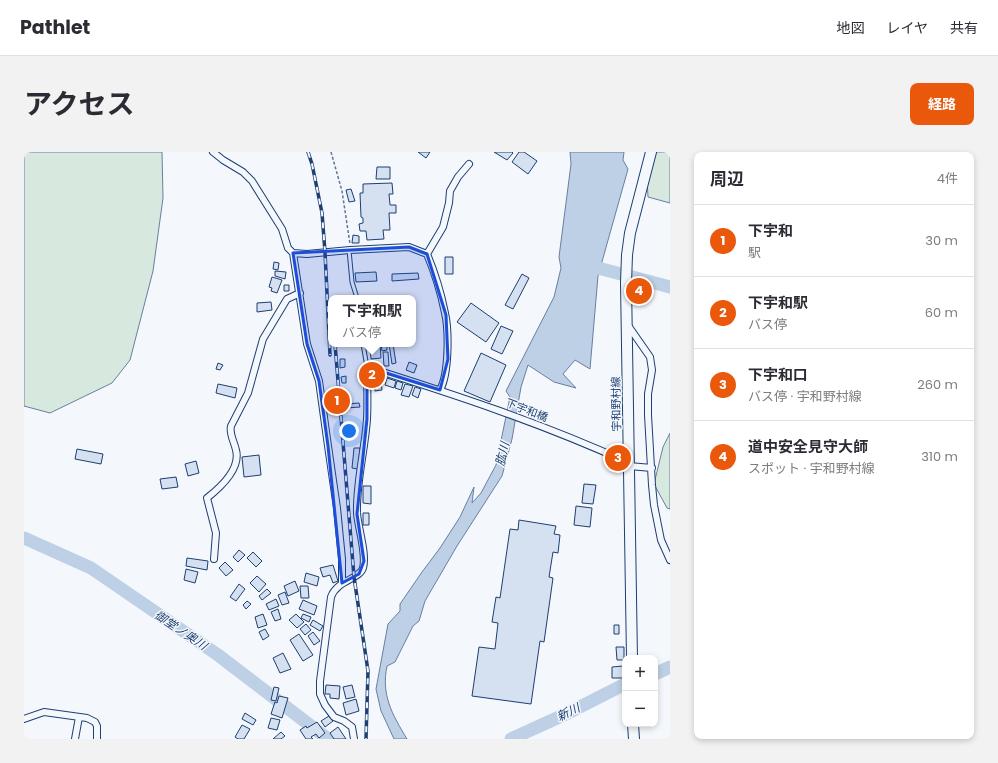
<!DOCTYPE html>
<html lang="ja">
<head>
<meta charset="utf-8">
<style>
  :root { --surface:#fff; --page:#f2f2f3; --text:#2b2b33; --muted:#7c7c81; --line:#e1e1e2; --accent:#ea580c }
  body { margin:0; font-family:Poppins,"Noto Sans JP",sans-serif; background:var(--page); color:var(--text) }
  .controls { position:absolute; right:12px; bottom:12px; display:grid; overflow:hidden; border-radius:8px; box-shadow:0 2px 6px #0003 }
  .controls button { width:36px; height:36px; display:grid; place-items:center; padding:0; border:0; border-bottom:1px solid var(--line); background:var(--surface); color:var(--text); font:20px sans-serif }
  .you { position:absolute; left:325px; top:279px; width:14px; height:14px; margin:-10px; border:3px solid #fff; border-radius:50%; background:#1a73e8; box-shadow:0 0 0 6px #1a73e833 }
  .badge { display:grid; place-items:center; width:26px; height:26px; border-radius:50%; background:var(--accent); color:#fff; font-size:13px; font-weight:700 }
  .pin { position:absolute; translate:-50% -50%; border:2px solid #fff; box-shadow:0 1px 4px #0006 }
  .popup { position:absolute; left:304px; top:143px; width:88px; height:52px; box-sizing:border-box; display:grid; place-content:center; border-radius:8px; background:var(--surface); filter:drop-shadow(0 1px 3px #0005); font-size:13px; white-space:nowrap; color:var(--muted) }
  .popup b { font-size:15px; color:var(--text) }
  .popup::after { content:''; position:absolute; left:50%; top:100%; margin-left:-8px; border:8px solid transparent; border-top-color:var(--surface) }
  .list { margin:0; padding:0; list-style:none }
  h2 { display:flex; justify-content:space-between; align-items:center; height:52px; margin:0; padding:0 16px; font-size:17px }
  h2 small { font-size:13px; font-weight:400; color:var(--muted) }
  .list li { display:grid; grid-template-columns:26px 1fr auto; gap:12px; align-items:center; box-sizing:border-box; height:72px; padding:0 16px; border-top:1px solid var(--line) }
  .list b { display:block; font-size:15px; white-space:nowrap }
  .list p { margin:0; font-size:13px; white-space:nowrap; color:var(--muted) }
  .list em { font-size:13px; font-style:normal; color:var(--muted) }
  .map { position:relative; flex:none; width:646px; height:587px; overflow:hidden; border-radius:8px }
  header { display:flex; align-items:center; gap:24px; box-sizing:border-box; height:56px; padding:0 20px; background:var(--surface); border-bottom:1px solid var(--line) }
  header strong { font-size:19px }
  nav { display:flex; gap:22px; margin-inline-start:auto; font-size:14px }
  .intro { display:flex; align-items:center; justify-content:space-between; box-sizing:border-box; height:96px; padding:0 24px }
  h1 { margin:0; font-size:28px }
  .button { padding:10px 18px; border-radius:8px; background:var(--accent); color:#fff; font-size:14px; font-weight:700 }
  main { display:flex; gap:24px; padding:0 24px }
  aside { flex:1; background:var(--surface); border-radius:8px; box-shadow:0 2px 6px #0003 }
  .map>svg:first-child { display:block }
</style>
</head>
<body>
<header>
<strong>Pathlet</strong>
<nav><a>地図</a><a>レイヤ</a><a>共有</a></nav>
</header>
<div class="intro"><h1>アクセス</h1><a class="button">経路</a></div>
<main>
<div class="map">
<svg width="646" height="587" viewBox="0 0 646 587">
  <rect width="100%" height="100%" fill="#f4f7fb"/>
  <!-- green -->
  <path fill="#d7e8df" stroke="#687fa3" d="M0 0H138L139 46 129 119 106 208 88 231 26 261 0 254Z
    M624 0H646V51L624 45 622 6Z
    M646 281V357L643 356 630 332 639 295Z"/>
  <!-- water -->
  <path fill="#bed0e5" stroke="#687fa3" d="M546 0H600L599 8 604 17 574 124 566 217 551 208 539 222 552 236 530 230 504 213 497 235 488 287 478 324 433 394 401 449 395 469 389 474 371 510 363 514C357 543 368 562 383 587H370L357 559 352 537 364 472 376 459V452L398 420 416 396 436 365 450 335 448 351 457 341 472 313 486 245 482 239 530 145 537 116 535 105 547 12Z"/>
  <g fill="none" stroke-linecap="round" stroke-linejoin="round">
    <!-- river -->
    <path stroke="#bed0e5" stroke-width="13" d="M559 112 646 135
      M0 386 67 416 194 503 304 587
      M631 522 646 515
      M487 587 544 561 601 532"/>
  </g>
  <!-- building -->
  <path fill="#d5e0f0" stroke="#1d3f73" d="M394 0H406L402 6Z
    M470 0H488L489 1 483 8Z
    M495 0H500L513 9 504 22 488 10Z
    M353 15H366V27H352Z
    M368 31 369 42H365L366 53H372V61H365L366 78H359L360 87 343 88 342 79H336L335 72 339 71V66L337 65 336 41H339V32Z
    M327 37 331 49 325 50 322 38Z
    M329 83 335 84V91H328Z
    M421 105H429V122H421Z
    M250 110 255 111 254 118 249 117Z
    M251 119 262 120 261 127 251 124Z
    M352 120 353 129 332 130 331 121Z
    M394 121 395 127 368 129V122Z
    M498 122 505 126 489 157 481 153Z
    M248 125 258 128 253 141 247 139 248 136 245 135Z
    M260 133H265V139H260Z
    M247 150 248 158 233 160V151Z
    M447 151 475 171 462 190 433 170Z
    M477 174 489 179 478 202 467 197Z
    M341 192H356L357 206 347 207 346 197H341Z
    M357 192H363V198L358 199Z
    M365 192H369L372 211 368 212Z
    M359 200H364L365 214H360Z
    M457 201 482 213 466 250 440 239Z
    M316 207H321V215L316 216Z
    M385 210 393 213 390 221 382 218Z
    M194 211 199 213 196 218 192 217Z
    M350 220 362 224 360 228 348 225Z
    M322 224V231H318L317 225Z
    M363 226 372 229 370 236 361 233Z
    M357 229 358 238 351 239 350 230Z
    M373 229 379 231 377 238 371 236Z
    M194 232 213 236 211 246 192 241Z
    M381 232 389 234 385 245 377 243Z
    M391 235 397 237 394 246 388 243Z
    M335 251 336 255 322 256V252Z
    M330 296H336L334 317 328 316Z
    M53 297 79 302 77 312 51 307Z
    M235 303 237 323 220 325 218 305Z
    M172 309 175 321 164 324 161 312Z
    M152 325 154 335 138 337 136 327Z
    M560 332 572 333 569 352 558 351Z
    M339 334H347V352L339 351Z
    M552 354 568 356 566 375 550 373Z
    M339 361H345V373H339Z
    M495 368 532 374 530 382 536 383 534 401 529 400 525 425 529 426 520 490 516 489 507 552 448 544 455 495 471 497 474 471 468 470 472 445 476 446 486 377 494 378Z
    M215 398 221 403 214 410 209 405Z
    M229 400 238 409 232 415 223 406Z
    M163 406 184 409 183 418 162 414Z
    M201 410 209 418 202 424 195 416Z
    M309 413 314 429 309 431 306 423 299 425 296 416Z
    M162 417 174 420 171 431 160 428Z
    M282 421 295 425 293 434 280 430Z
    M233 424 242 432 235 440 226 431Z
    M271 429 275 439 264 444 260 434Z
    M215 432 221 437 212 449 206 445Z
    M276 434H284L285 446H277Z
    M243 437 247 441 238 448 235 444Z
    M261 440 265 451 258 453 254 443Z
    M252 447 255 454 245 458 242 452Z
    M279 448 293 454 290 463 275 457Z
    M223 449 227 452 222 457 219 453Z
    M254 457 257 467 251 469 247 460Z
    M239 462 243 473 234 476 231 465Z
    M272 462 280 470 273 476 265 468Z
    M279 462 287 465 285 470 277 466Z
    M289 468 299 474 296 479 286 473Z
    M282 472 287 478 281 483 276 477Z
    M590 473H595V482H590Z
    M241 477 245 484 239 488 235 480Z
    M289 480 296 489 290 493 284 484Z
    M275 482 289 503 279 509 266 488Z
    M592 495H600V508H593Z
    M259 501 267 517 256 521 249 506Z
    M599 514V526H588V515Z
    M302 533 316 534 315 547 306 546V542H301Z
    M328 533 331 545 322 547 319 535Z
    M250 535 255 536 252 549 247 548Z
    M255 544 264 546 258 566 247 562 251 550 253 551Z
    M332 547 335 559 322 563 319 551Z
    M221 561 232 568 229 573 218 567Z
    M305 564 309 569 301 575 297 569Z
    M247 566 256 568 253 578 244 576Z
    M293 570 301 581 295 586 292 582 287 585 289 587H282L276 578 282 574 283 576Z
    M218 573 226 577 220 587H214L211 585Z
    M314 575 322 587H310L306 581Z
    M257 580 261 584 257 587H249Z"/>
  <g fill="none" stroke-linecap="round" stroke-linejoin="round">
    <defs>
      <path id="lane" d="M325 98 328 130 333 146
        M339 192 343 215"/>
      <path id="street" d="M189 0 199 8 219 20 228 29 258 77 264 96 269 101 283 102 326 98 385 95 403 102C411 121 417 141 421 161 425 179 425 222 416 238
        M269 101 283 192 295 229 304 294 313 356 318 407V431
        M403 102 419 75 425 51 426 39 434 25 445 12
        M603 172 626 205 628 218 624 242V263L628 333 630 353 637 388 646 408
        M605 314 628 316
        M190 407 192 381 183 346C197 335 217 317 212 298 210 289 205 282 207 274L224 241 239 187 263 147 276 141
        M0 567 20 560 63 566 71 570 73 574V587
        M51 587 55 565
        M330 587 328 575 320 569 310 565 301 553 296 542V529L307 445C313 428 336 427 339 416 343 402 334 376 333 361 332 330 341 298 343 267 344 250 343 232 343 215 432 243 520 272 605 311"/>
      <path id="primary" d="M608 506 602 131 603 103 606 81 627 0
        M609 572 610 587"/>
    </defs>
    <!-- lane casing -->
    <use href="#lane" stroke="#1d3f73" stroke-width="5"/>
    <!-- street casing -->
    <use href="#street" stroke="#1d3f73" stroke-width="8"/>
    <!-- primary casing -->
    <use href="#primary" stroke="#1d3f73" stroke-width="12"/>
    <!-- path -->
    <path stroke="#5e769c" stroke-width="1.5" stroke-dasharray="3 2" stroke-linecap="butt" d="M307 0 318 39 326 92"/>
    <!-- lane -->
    <use href="#lane" stroke="#f4f7fb" stroke-width="3"/>
    <!-- street -->
    <use href="#street" stroke="#f4f7fb" stroke-width="6"/>
    <!-- primary -->
    <use href="#primary" stroke="#f4f7fb" stroke-width="10"/>
    <defs>
      <path id="rail" d="M284 0 288 12 298 61 301 100 306 203
        M311 192 330 425 344 519 342 587"/>
    </defs>
    <!-- rail casing -->
    <use href="#rail" stroke="#1d3f73" stroke-width="3.5"/>
    <!-- rail -->
    <use href="#rail" stroke="#f4f7fb" stroke-width="2" stroke-dasharray="6" stroke-linecap="butt"/>
  </g>
  <!-- marked area -->
  <path fill="#1d4ed8" fill-opacity="0.2" stroke="#1d4ed8" stroke-width="3" stroke-linejoin="round" d="M385 95 403 102 422 163 424 207 416 238 343 215V267L333 362 340 409 335 422 318 431 304 294 295 229 283 192 269 101Z"/>
  <g text-anchor="middle" dominant-baseline="central" stroke-width="3" stroke-linejoin="round" paint-order="stroke">
    <!-- street labels -->
    <g font-size="11" fill="#1d3f73" stroke="#f4f7fb">
      <text transform="translate(592 252) rotate(-91)">宇和野村線</text>
      <text transform="translate(503 258) rotate(21)">下宇和橋</text>
    </g>
    <!-- water labels -->
    <g font-size="12" font-style="italic" fill="#1d3f73" stroke="#f4f7fb">
      <text transform="translate(478 302) rotate(-77)">肱川</text>
      <text transform="translate(157 478) rotate(34)">御堂ノ奥川</text>
      <text transform="translate(544 560) rotate(-26)">新川</text>
    </g>
  </g>
</svg>
<div class="controls">
<button>+</button>
<button>−</button>
</div>
<div class="you"></div>
<div class="pin badge" style="left:313px;top:249px">1</div>
<div class="pin badge" style="left:348px;top:223px">2</div>
<div class="popup"><b>下宇和駅</b>バス停</div>
<div class="pin badge" style="left:594px;top:306px">3</div>
<div class="pin badge" style="left:615px;top:139px">4</div>
</div>
<aside>
<h2>周辺<small>4件</small></h2>
<ul class="list">
<li><span class="badge">1</span><div><b>下宇和</b><p>駅</p></div><em>30 m</em></li>
<li><span class="badge">2</span><div><b>下宇和駅</b><p>バス停</p></div><em>60 m</em></li>
<li><span class="badge">3</span><div><b>下宇和口</b><p>バス停 · 宇和野村線</p></div><em>260 m</em></li>
<li><span class="badge">4</span><div><b>道中安全見守大師</b><p>スポット · 宇和野村線</p></div><em>310 m</em></li>
</ul>
</aside>
</main>
</body>
</html>
